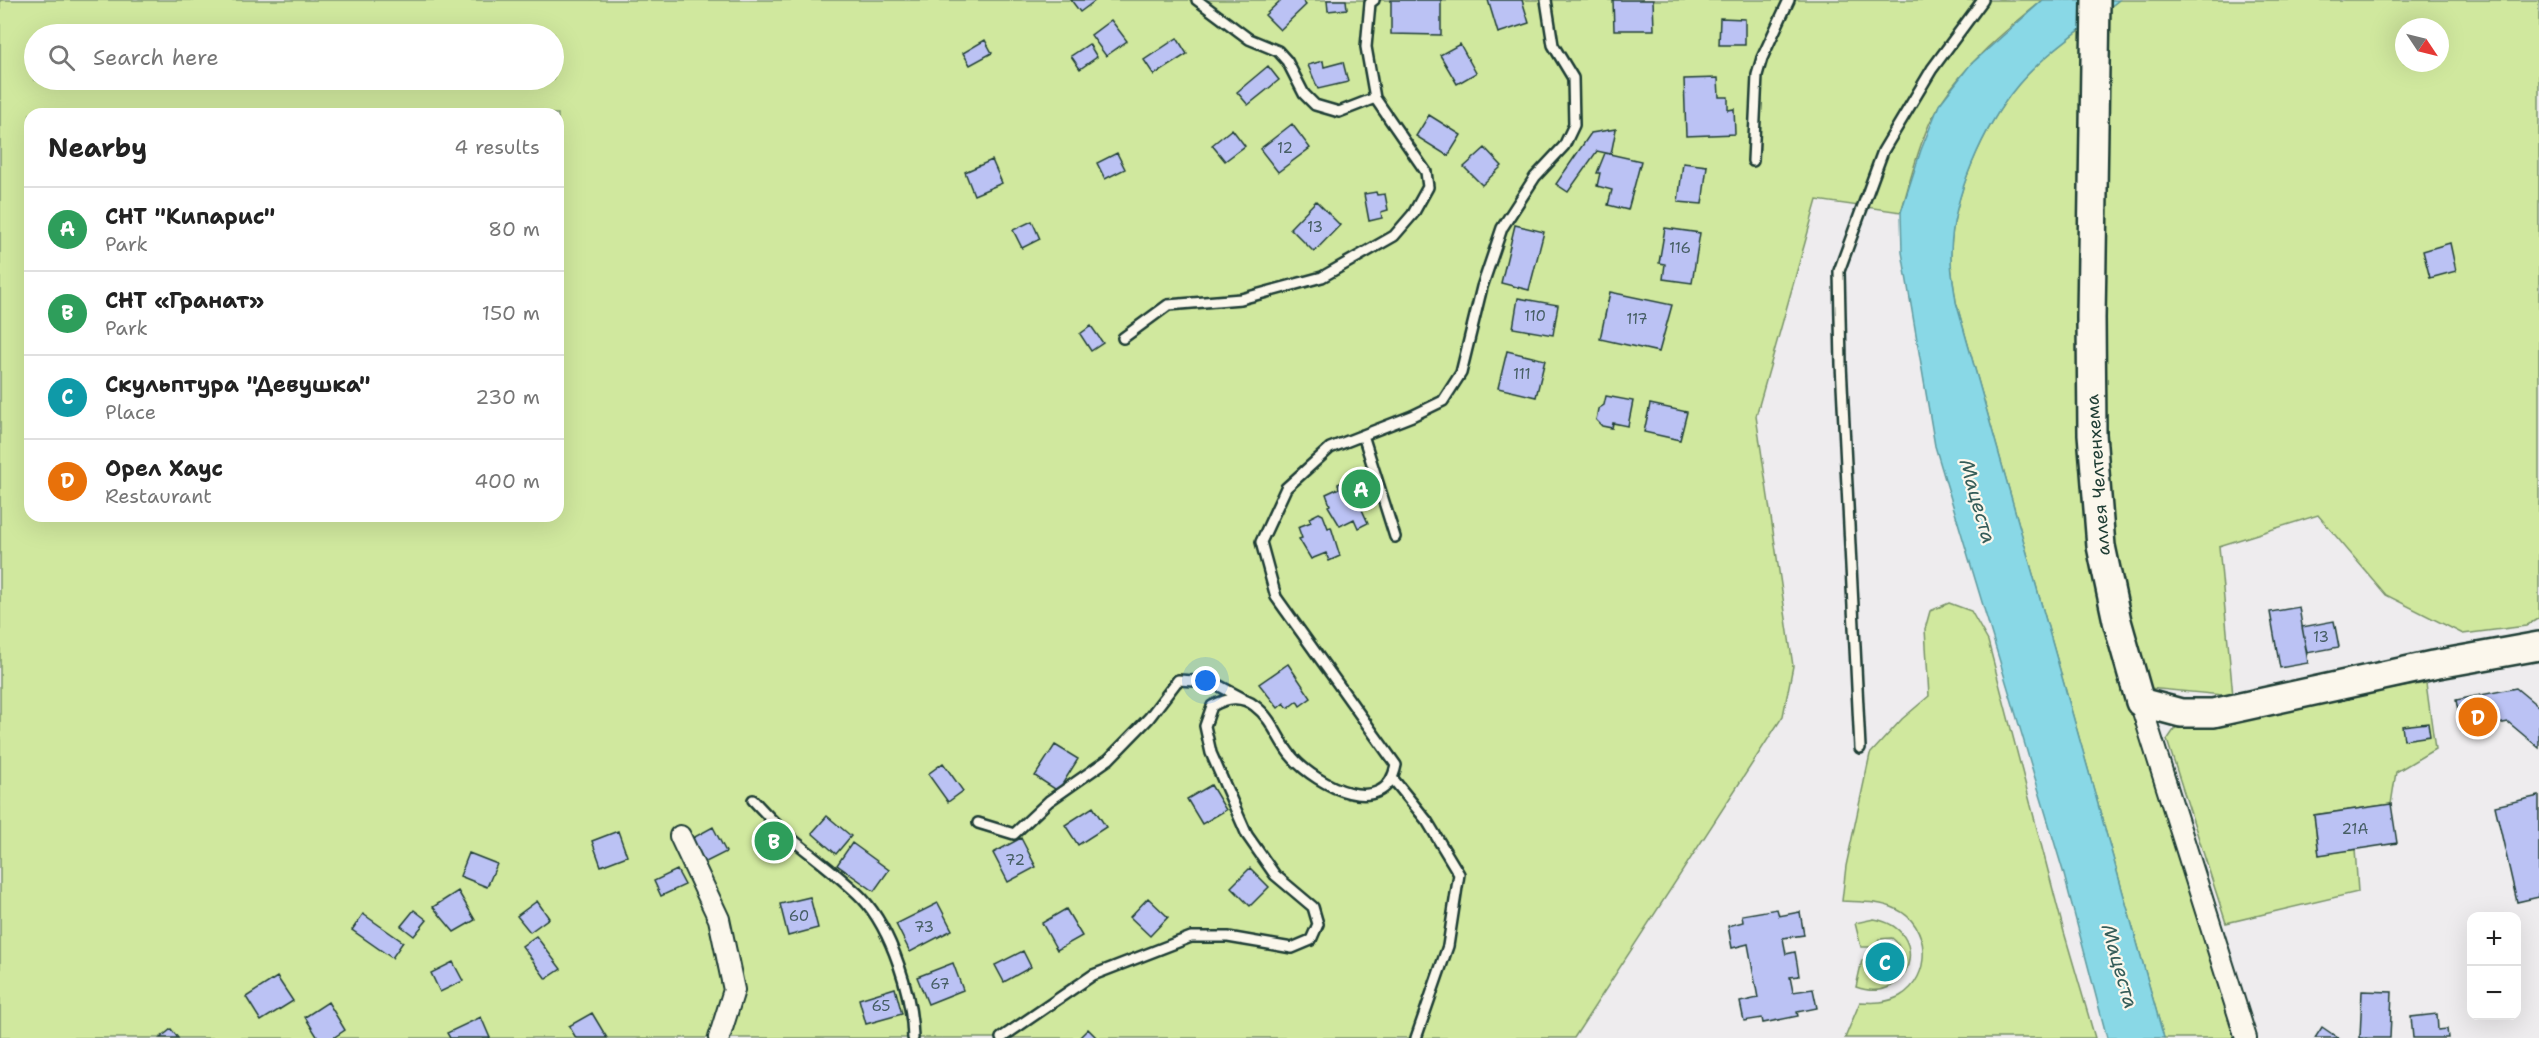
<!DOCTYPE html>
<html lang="en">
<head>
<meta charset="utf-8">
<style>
  :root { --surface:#fff; --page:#f6f6f6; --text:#222; --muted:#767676; --line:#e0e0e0; --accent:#d93025 }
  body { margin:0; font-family:"Shantell Sans",sans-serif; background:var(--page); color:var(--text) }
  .controls { position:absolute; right:18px; bottom:18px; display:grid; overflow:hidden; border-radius:12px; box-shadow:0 6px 24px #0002 }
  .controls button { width:54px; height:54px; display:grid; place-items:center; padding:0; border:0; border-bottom:2px solid var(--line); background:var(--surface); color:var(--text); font:30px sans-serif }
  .compass { position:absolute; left:2395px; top:18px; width:54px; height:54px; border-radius:50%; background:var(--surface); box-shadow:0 6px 24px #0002; rotate:125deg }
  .you { position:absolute; left:1206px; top:681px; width:21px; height:21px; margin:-15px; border:4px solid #fff; border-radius:50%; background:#1a73e8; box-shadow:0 0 0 9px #1a73e833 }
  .badge { display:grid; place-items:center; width:39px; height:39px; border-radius:50%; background:var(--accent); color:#fff; font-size:20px; font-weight:700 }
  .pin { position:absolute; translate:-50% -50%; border:3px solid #fff; box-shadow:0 2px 6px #0006 }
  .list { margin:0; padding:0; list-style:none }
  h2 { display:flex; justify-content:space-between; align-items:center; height:78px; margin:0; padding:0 24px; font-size:26px }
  h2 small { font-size:20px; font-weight:400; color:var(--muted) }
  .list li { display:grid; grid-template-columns:39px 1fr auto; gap:18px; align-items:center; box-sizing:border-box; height:84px; padding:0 24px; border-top:2px solid var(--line) }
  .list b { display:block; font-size:22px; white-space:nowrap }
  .list p { margin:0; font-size:20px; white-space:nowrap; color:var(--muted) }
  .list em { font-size:20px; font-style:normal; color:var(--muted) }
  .icon { flex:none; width:33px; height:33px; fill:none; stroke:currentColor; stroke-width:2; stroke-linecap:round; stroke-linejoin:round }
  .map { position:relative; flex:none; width:2539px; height:1038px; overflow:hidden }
  .search { position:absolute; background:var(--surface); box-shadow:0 6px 24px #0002; left:24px; top:24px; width:540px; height:66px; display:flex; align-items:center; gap:15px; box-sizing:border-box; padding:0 21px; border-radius:33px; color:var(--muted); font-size:22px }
  .panel { position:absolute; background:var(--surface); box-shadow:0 6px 24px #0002; left:24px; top:108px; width:540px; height:414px; border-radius:18px }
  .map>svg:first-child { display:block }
</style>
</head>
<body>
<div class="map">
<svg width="2539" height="1038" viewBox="0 0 2539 1038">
  <rect width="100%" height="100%" fill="#eeecee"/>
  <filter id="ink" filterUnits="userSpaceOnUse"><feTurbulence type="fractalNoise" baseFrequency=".0167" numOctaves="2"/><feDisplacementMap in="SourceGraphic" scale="12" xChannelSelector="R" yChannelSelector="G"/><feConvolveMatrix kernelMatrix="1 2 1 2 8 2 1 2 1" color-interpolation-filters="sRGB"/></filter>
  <g filter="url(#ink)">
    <!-- green -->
    <path fill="#d0e89e" stroke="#789269" stroke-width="1.5" fill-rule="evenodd" d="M0 0H2043C2006 30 1966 63 1940 104 1921 133 1911 179 1901 212L1817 200 1756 416 1793 666 1783 716 1574 1038H0ZM34 34H554V80H34ZM30 114H558V516H30Z
      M2119 0H2539V618L2526 626 2463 634 2386 595 2318 515 2219 546 2233 696 2138 687 2239 1038H2164L1956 302C1954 286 1950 269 1951 252 1952 198 1983 127 2018 85 2046 52 2085 27 2119 0ZM2404 27H2440V63H2404Z
      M1949 603 1971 611 1988 641 2064 932 2095 1038H1845L1860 1002C1874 1003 1887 1003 1900 996 1933 977 1930 924 1896 909 1880 901 1859 902 1842 901L1846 866 1870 754 1902 719 1929 696 1925 629 1930 611Z
      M2426 683 2435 749 2396 772 2391 804 2314 815 2319 855 2355 849 2358 892 2226 923 2167 740 2176 727Z
      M1874 919C1933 929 1912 1007 1856 987L1862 960H1873L1879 969H1894C1903 960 1903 946 1892 938L1879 939 1873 947H1861L1855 923Z"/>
    <!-- water -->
    <path fill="#89d8e6" stroke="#5f9a9f" stroke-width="1.5" d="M2043 0H2119C2085 27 2046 52 2018 85 1983 127 1952 198 1951 252 1950 269 1954 286 1956 302L2164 1038H2107L2063 871 1935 446 1902 252 1901 212 1921 150 1939 105 1970 65Z"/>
    <!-- building -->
    <path fill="#bbc2f4" stroke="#1f3d34" stroke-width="1.5" d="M1071 0H1096L1080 12Z
      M1281 0H1302L1306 5 1280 30 1265 15Z
      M1327 0H1346L1347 9 1328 11Z
      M1391 0H1441V35L1391 34Z
      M1488 0H1522L1529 23 1498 33Z
      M1613 0H1653L1654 30H1614Z
      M1720 18 1745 19V45H1719Z
      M1111 20 1127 41 1106 56 1091 35Z
      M1177 38 1187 54 1154 75 1144 60Z
      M985 40 992 53 970 65 963 53Z
      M1089 44 1097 57 1080 69 1071 56Z
      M1460 44 1476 73 1457 84 1440 55Z
      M1323 61 1324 67 1343 62 1348 82 1318 89 1308 65Z
      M1268 66 1279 80 1248 105 1237 92Z
      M1718 78 1719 97H1728V110L1734 109 1735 134 1686 136 1684 79Z
      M1429 115 1461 135 1448 156 1416 136Z
      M1292 124 1310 148 1278 172 1260 149Z
      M1232 129 1245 146 1225 161 1212 145Z
      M1616 129 1611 154 1597 151 1568 192 1556 184 1591 133Z
      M1485 148 1502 166 1482 185 1464 167Z
      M1117 153 1125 169 1105 179 1097 163Z
      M1605 153 1641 161 1628 210 1608 205 1612 190 1597 186 1600 173H1597Z
      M992 160 1002 183 974 195 965 172Z
      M1683 163 1707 166 1702 204 1678 202Z
      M1376 192 1377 195 1385 194 1388 210 1381 212 1382 218 1369 221 1364 194Z
      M1316 201 1340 225 1314 252 1290 228Z
      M1032 221 1040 239 1022 248 1013 230Z
      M1515 225 1544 232 1529 290 1501 283Z
      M1665 228 1700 233 1692 283 1663 279 1665 264 1659 263Z
      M2450 243 2456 271 2430 278 2423 251Z
      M1610 292 1672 305 1659 352 1600 339Z
      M1518 298 1558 305 1553 335 1513 328Z
      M1091 326 1103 343 1091 351 1080 334Z
      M1507 351 1545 360 1536 397 1498 388Z
      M1606 396 1633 401 1628 426 1613 423 1612 428 1602 426 1596 420 1598 409 1604 405Z
      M1650 404 1687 412 1680 440 1644 432Z
      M1347 480 1356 495 1359 494 1362 502 1359 503 1368 523 1358 528 1354 519 1340 526 1328 506 1330 505 1326 494 1339 488 1338 484Z
      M1319 513 1323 515 1328 528 1331 527 1340 556 1329 561 1326 553 1311 559 1299 539 1302 538 1298 527 1311 522 1309 518Z
      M2299 607 2308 663 2280 668 2270 612Z
      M2334 621 2339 647 2307 653 2302 627Z
      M1288 664 1311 698 1300 706 1297 701 1288 708 1284 703 1278 708 1259 684Z
      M2516 688 2539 707V748L2508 722 2462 731 2456 700Z
      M2428 723 2430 736 2404 740 2402 726Z
      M1055 745 1078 759 1058 791 1035 776Z
      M943 763 963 791 948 802 928 774Z
      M1211 785 1226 810 1202 824 1187 799Z
      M2539 796V897L2517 902 2495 806Z
      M2391 804 2397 843 2319 855 2314 815Z
      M1093 807 1106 827 1078 845 1065 825Z
      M827 816 851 836 836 854 812 833Z
      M713 827 726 852 704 863 691 839Z
      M618 831 627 856 601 866 592 841Z
      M1021 838 1036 867 1008 882 993 853Z
      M852 843 889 870 874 891 837 865Z
      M469 853 497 864 487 887 460 876Z
      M1250 868 1269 887 1250 906 1231 887Z
      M677 870 685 885 661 896 654 881Z
      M458 891 475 920 454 932 433 907Z
      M810 897 818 928 788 936 780 904Z
      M1148 898 1168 917 1150 936 1130 917Z
      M537 901 549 918 530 932 517 916Z
      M938 903 952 930 910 952 896 924Z
      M1066 909 1082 936 1057 950 1042 923Z
      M1777 909 1779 916 1800 912 1804 935 1783 938 1786 954 1795 952 1797 963 1799 976 1790 977 1793 992 1813 989 1817 1008 1797 1012 1798 1016 1763 1023 1762 1018 1744 1021 1740 1002 1758 998 1748 944 1732 948 1728 926 1743 922 1742 915Z
      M414 910 427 920 414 936 401 926Z
      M363 914 403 942 392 958 352 930Z
      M536 936 561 969 546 979 522 946Z
      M1023 951 1031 967 1004 982 995 965Z
      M453 962 463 981 440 992 431 973Z
      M953 963 963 990 928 1004 917 977Z
      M277 977 293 1001 261 1021 246 997Z
      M895 988 902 1014 866 1024 859 999Z
      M2362 991 2392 992 2390 1038H2360Z
      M328 1002 345 1030 333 1038H318L305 1017Z
      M592 1013 607 1038H576L569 1026Z
      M2437 1014 2438 1030 2447 1029 2448 1038H2413L2411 1017Z
      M481 1017 490 1038H450L447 1033Z
      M2322 1027 2338 1038H2315Z
      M171 1029 178 1038H160Z
      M1088 1029 1097 1038H1079Z"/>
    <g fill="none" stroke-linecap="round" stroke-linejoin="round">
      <defs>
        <path id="lane" d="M1197 0 1249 39 1278 51 1287 61 1304 94 1315 105 1339 112 1375 98 1366 47 1370 3 1374 0
          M1753 161 1757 75 1762 58 1789 0
          M1123 338 1168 305 1241 299 1322 277 1394 236 1413 214 1428 187 1426 172 1375 98
          M1363 435 1395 537
          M1860 748 1841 364 1839 271 1883 151 1932 69 1983 0
          M1393 779 1427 821 1459 874 1448 946 1416 1038
          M753 800C765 813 778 827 792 839 815 858 840 876 862 898 892 930 912 995 913 1038
          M978 823 1014 834 1049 801 1109 759 1149 718 1178 680 1212 682 1242 698
          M1001 1038 1093 975 1191 937H1228L1292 948 1311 940 1318 924 1313 907 1275 875 1247 835 1211 753 1205 726 1212 706C1227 698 1241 695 1255 706 1273 719 1279 743 1293 758 1317 785 1385 821 1396 765L1276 597 1261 542 1286 488 1330 448 1412 416 1443 401 1461 373 1482 287 1502 228 1535 177 1564 146 1574 125 1573 78 1553 45 1546 0"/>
        <path id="street" d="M2140 702 2246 1038
          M680 836 719 919 734 990 719 1038"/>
        <path id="secondary" d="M2096 0 2091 318 2092 434 2101 546 2117 621 2140 702 2181 713H2213L2433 665 2539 646"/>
      </defs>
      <!-- lane casing -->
      <use href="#lane" stroke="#1f3d34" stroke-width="14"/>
      <!-- street casing -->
      <use href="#street" stroke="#1f3d34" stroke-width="24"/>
      <!-- secondary casing -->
      <use href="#secondary" stroke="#1f3d34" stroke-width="32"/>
      <!-- lane -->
      <use href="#lane" stroke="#fbf7ec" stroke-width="9"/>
      <!-- street -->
      <use href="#street" stroke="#fbf7ec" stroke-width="20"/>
      <!-- secondary -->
      <use href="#secondary" stroke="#fbf7ec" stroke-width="27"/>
    </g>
  </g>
  <g text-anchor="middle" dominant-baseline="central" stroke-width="4.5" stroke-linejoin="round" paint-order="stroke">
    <!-- number labels -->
    <g font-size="15" fill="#465e64">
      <text x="1285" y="148">12</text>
      <text x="1315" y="227">13</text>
      <text x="1680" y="248">116</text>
      <text x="1535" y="316">110</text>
      <text x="1637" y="319">117</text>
      <text x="1522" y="374">111</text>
      <text x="2321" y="637">13</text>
      <text x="2355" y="829">21А</text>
      <text x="1015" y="860">72</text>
      <text x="799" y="916">60</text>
      <text x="924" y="927">73</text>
      <text x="940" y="984">67</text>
      <text x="881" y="1006">65</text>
    </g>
    <!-- street labels -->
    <g font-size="18" fill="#1f3d34" stroke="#fbf7ec">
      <text transform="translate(2098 475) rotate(-94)">аллея Челтенхема</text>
    </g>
    <!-- water labels -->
    <g font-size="20" font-style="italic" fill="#345c58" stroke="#fbf7ec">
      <text transform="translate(1978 501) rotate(74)">Мацеста</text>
      <text transform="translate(2120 966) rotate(74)">Мацеста</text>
    </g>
  </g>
</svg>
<div class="controls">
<button>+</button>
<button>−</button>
</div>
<svg class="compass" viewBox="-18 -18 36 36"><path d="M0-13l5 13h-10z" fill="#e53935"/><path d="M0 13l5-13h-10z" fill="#767676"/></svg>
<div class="you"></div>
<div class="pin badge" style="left:1361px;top:489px;background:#2e9e5b">A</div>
<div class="pin badge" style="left:774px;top:841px;background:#2e9e5b">B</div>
<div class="pin badge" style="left:1885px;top:962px;background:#0f9aa8">C</div>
<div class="pin badge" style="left:2478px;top:717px;background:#e8710a">D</div>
<div class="search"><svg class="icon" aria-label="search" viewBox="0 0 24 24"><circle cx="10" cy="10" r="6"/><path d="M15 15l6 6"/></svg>Search here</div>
<section class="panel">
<h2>Nearby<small>4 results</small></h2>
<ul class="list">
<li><span class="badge" style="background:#2e9e5b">A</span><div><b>СНТ &quot;Кипарис&quot;</b><p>Park</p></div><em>80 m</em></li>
<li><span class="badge" style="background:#2e9e5b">B</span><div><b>СНТ «Гранат»</b><p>Park</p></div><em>150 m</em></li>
<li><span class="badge" style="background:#0f9aa8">C</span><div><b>Скульптура &quot;Девушка&quot;</b><p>Place</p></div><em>230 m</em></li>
<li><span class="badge" style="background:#e8710a">D</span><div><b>Орел Хаус</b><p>Restaurant</p></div><em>400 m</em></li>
</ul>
</section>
</div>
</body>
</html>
